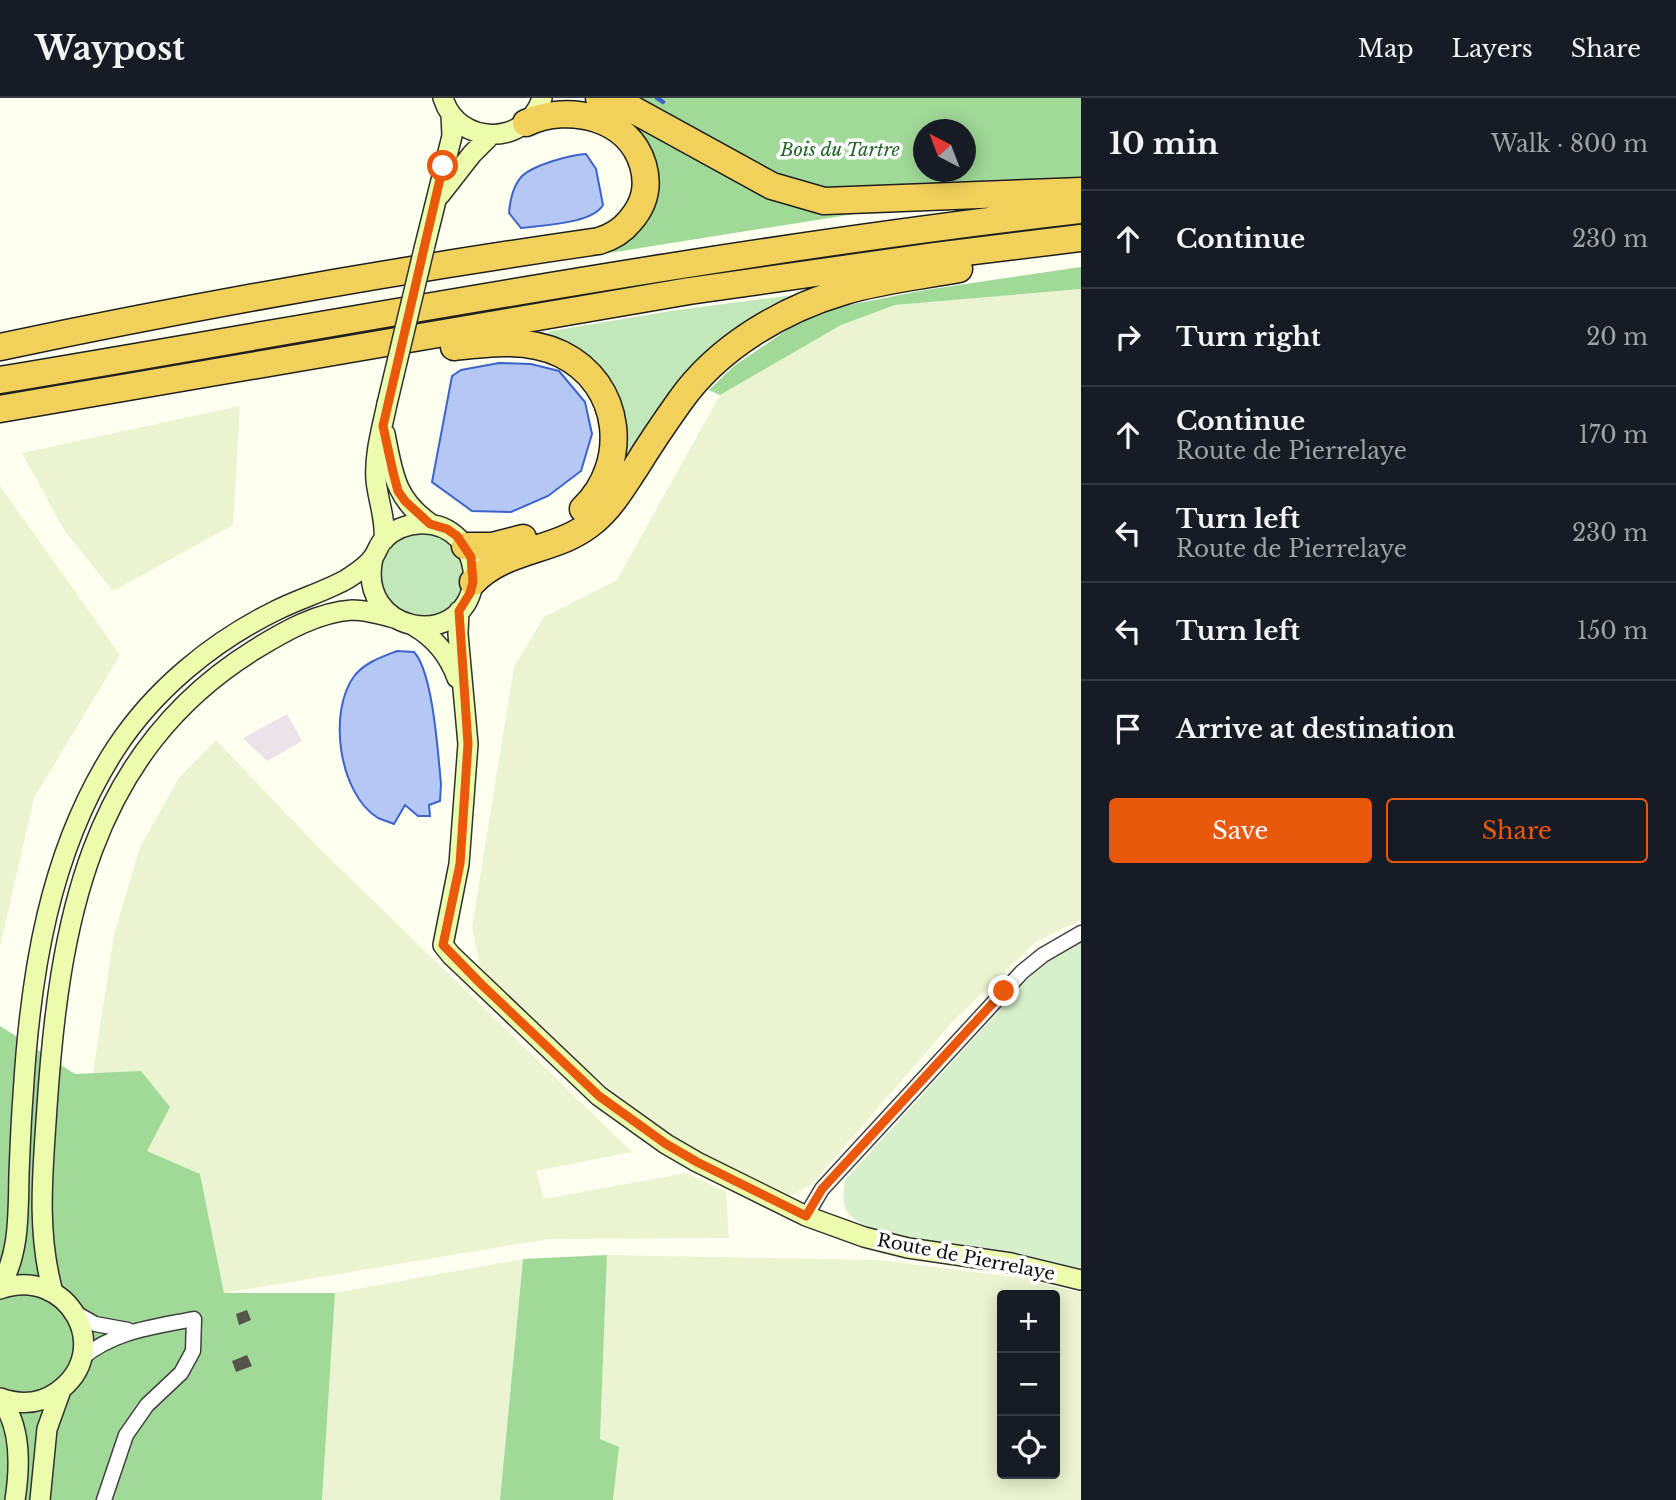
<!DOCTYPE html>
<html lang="en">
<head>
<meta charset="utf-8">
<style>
  :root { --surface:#171b24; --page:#242831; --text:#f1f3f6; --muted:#9ea1a6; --line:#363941; --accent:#ea580c }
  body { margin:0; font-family:"Libre Baskerville",serif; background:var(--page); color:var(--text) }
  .controls { position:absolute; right:21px; bottom:21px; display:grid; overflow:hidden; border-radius:7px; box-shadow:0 4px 18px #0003 }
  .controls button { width:63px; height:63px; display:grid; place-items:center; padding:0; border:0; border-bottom:2px solid var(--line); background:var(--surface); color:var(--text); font:35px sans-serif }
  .compass { position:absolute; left:913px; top:21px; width:63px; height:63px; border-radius:50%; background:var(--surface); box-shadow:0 4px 18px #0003; rotate:318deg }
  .stop { position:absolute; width:21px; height:21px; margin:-16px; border:5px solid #ea580c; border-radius:50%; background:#fff }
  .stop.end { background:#ea580c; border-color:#fff; box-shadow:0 2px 7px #0008 }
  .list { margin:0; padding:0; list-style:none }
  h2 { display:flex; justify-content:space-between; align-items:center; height:91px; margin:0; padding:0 28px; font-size:30px }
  h2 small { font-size:23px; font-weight:400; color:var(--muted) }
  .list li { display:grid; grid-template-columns:46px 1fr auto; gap:21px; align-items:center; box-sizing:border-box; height:98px; padding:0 28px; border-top:2px solid var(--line) }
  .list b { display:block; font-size:26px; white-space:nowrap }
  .list p { margin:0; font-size:23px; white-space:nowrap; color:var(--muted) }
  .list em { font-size:23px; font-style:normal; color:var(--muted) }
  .actions { display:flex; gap:14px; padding:21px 28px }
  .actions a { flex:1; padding:16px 0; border:2px solid var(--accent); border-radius:7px; text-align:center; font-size:24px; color:var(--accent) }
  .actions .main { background:var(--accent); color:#fff }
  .icon { flex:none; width:38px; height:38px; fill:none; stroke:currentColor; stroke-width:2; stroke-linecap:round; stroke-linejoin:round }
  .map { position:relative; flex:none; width:1081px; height:1402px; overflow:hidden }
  header { display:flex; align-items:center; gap:42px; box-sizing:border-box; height:98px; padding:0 35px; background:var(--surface); border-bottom:2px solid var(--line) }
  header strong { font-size:33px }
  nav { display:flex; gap:38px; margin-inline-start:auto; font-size:24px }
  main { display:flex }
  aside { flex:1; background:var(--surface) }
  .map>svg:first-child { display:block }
</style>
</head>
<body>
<header>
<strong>Waypost</strong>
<nav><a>Map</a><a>Layers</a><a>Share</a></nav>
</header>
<main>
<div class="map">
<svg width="1081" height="1402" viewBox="0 0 1081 1402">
  <rect width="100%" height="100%" fill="#fdffef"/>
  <!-- industrial -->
  <path fill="#ece2ea" d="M287 616 302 643 267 663 243 640Z"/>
  <!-- farmland -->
  <path fill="#ebf4d0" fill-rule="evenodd" d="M1081 191V822L1037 843 954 922 811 1087 786 1100 679 1046 586 971 481 872 472 829 514 569 544 519 617 482 720 297 841 227 895 207Z
    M240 308 233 427 113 493 64 432 22 355Z
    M0 388 120 557 34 700 0 849Z
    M216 642 319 750 632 1054 536 1073 544 1101 687 1075 726 1094 729 1140 548 1141 224 1195 200 1076 147 1053 93 975 114 837 140 749 179 680Z
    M607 1157 879 1162 1021 1180 1081 1195V1402H613L618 1349 600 1342ZM1002 1197H1055V1376H1002Z
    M523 1161 500 1402H322L335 1195Z"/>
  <!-- green -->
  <path fill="#c2e8b9" d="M809 195 789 204 620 382 624 339 547 241V236L551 233 671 213Z
    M417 433 443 437 466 464C464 474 464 486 461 496 458 504 449 511 442 514 398 532 360 481 393 446 400 439 408 437 417 433Z"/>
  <!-- forest -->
  <path fill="#a1d999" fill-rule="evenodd" d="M599 0H1081V93L824 103ZM923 32H965V74H923Z
    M621 20 873 113 584 159 602 152 641 124Z
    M1081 169V191L895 207 841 227 720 297 709 292 734 268 797 225 834 210 925 192Z
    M0 928 75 976 141 973 170 1009 147 1053 200 1076 224 1195H335L322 1402H0Z
    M607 1157 600 1341 619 1349 613 1402H500L523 1161Z"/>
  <!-- pitch -->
  <path fill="#d7f0cb" d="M1081 842V1173C1055 1165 1029 1159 1002 1154 964 1147 878 1145 851 1118 841 1108 843 1095 845 1082L1035 873 1059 854Z"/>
  <!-- water -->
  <path fill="#b5c8f5" stroke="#3d63cb" stroke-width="2" d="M586 56 596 71 603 107C592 126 542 127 521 130L509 115C510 102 513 88 522 78 534 67 569 57 586 56Z
    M499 265 531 266 559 273 585 304 592 336 581 373 548 398 511 414 472 413 432 384 452 278 461 272Z
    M397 553 414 554C433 574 438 656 441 686L440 703 429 707 430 718H418L405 707 394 726C389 724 383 722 378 720 339 696 327 613 355 577 366 564 382 559 397 553Z"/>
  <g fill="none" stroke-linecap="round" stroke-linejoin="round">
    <!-- stream -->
    <path stroke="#3d63cb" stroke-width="4.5" d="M657 0 663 4"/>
  </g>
  <!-- building -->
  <path fill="#56534a" d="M247 1212 251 1222 239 1227 236 1216Z
    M247 1257 252 1268 236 1274 232 1263Z"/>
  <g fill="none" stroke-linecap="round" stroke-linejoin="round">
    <defs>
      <path id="street" d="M806 1118 822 1091 1022 874 1043 857 1081 835
        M74 1214 95 1226 128 1232
        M82 1260C114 1233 154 1229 194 1221L193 1253 181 1275 147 1307 126 1337 104 1402"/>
      <path id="secondary" d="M443 0C458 49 527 48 542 0
        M440 97 472 56 490 38
        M424 151 452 38 451 16
        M385 336C393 376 395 401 431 426
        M384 442C386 421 378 403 376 382 374 357 382 330 387 306
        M459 513 458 536 468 646 459 766 443 847 451 857 599 998 666 1046 697 1064 806 1118 864 1139 908 1150 1011 1165 1081 1182
        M414 528C435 540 449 558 457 580
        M0 1188C20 1156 18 1114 19 1076 20 1050 21 1024 23 998 30 877 49 753 116 650 154 592 212 544 275 513 298 501 324 494 347 481 356 475 368 468 374 458 377 453 379 447 383 442 404 421 439 420 459 441 470 453 475 470 473 486 461 554 356 535 373 460
        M0 1191C68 1167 116 1253 57 1294 40 1306 20 1307 0 1300
        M53 1194C36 1133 43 1072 47 1009 59 829 88 655 254 552 283 534 318 514 352 512 366 512 380 516 394 520
        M0 1301C22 1328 20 1369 15 1402
        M40 1402 47 1331 61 1292"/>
      <path id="highway" d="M599 0 632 11 772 88 824 103 1081 93
        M0 249C199 207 398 172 599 143 612 139 622 133 630 123 645 106 649 88 643 67 629 19 569 5 526 25
        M454 249C489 245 528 240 561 256 623 286 630 366 583 411
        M0 282C359 222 719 153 1081 112
        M0 311 689 193 934 158 1081 140
        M465 448H492L523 440
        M473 484C506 449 559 454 594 423 612 408 623 388 636 369 650 346 665 324 680 303 718 249 783 211 845 193 882 182 921 178 959 171"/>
    </defs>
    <!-- street casing -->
    <use href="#street" stroke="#414141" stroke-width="17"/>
    <!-- secondary casing -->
    <use href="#secondary" stroke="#303030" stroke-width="22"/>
    <!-- highway casing -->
    <use href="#highway" stroke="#1f1f1f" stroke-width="29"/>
    <!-- street -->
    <use href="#street" stroke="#fff" stroke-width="14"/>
    <!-- secondary -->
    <use href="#secondary" stroke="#ebfdac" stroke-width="19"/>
    <!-- highway -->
    <use href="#highway" stroke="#f1d15b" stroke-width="26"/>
    <defs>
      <path id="secondary-bridge" d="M387 306 424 151"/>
    </defs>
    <!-- secondary-bridge casing -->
    <use href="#secondary-bridge" stroke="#303030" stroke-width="22" stroke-linecap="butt"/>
    <!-- secondary-bridge -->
    <use href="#secondary-bridge" stroke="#ebfdac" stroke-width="19"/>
  </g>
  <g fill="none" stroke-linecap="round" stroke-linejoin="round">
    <!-- route -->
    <path stroke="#ea580c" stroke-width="9" d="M443 68 383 328 393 374 398 393 405 403 430 426 447 431 457 438 471 459 473 484 470 495 459 513 468 646 460 766 443 847 482 887 599 998 666 1046 697 1064 806 1118 822 1091 1004 893"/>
  </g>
  <g text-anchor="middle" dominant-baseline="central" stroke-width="7" stroke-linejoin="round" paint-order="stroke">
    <!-- park labels -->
    <g font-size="18" font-style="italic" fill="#1f6528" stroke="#fff">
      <text x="840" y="52">Bois du Tartre</text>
    </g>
    <!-- street labels -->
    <g font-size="18" fill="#0e0e0e" stroke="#fff">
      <text transform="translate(966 1159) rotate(11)">Route de Pierrelaye</text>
    </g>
  </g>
</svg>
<div class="controls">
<button>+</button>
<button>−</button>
<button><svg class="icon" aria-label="locate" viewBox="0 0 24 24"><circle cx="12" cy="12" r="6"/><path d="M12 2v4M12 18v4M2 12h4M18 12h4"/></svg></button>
</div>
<svg class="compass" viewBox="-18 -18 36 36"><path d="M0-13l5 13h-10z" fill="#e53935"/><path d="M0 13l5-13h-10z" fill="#9ea1a6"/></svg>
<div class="stop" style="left:443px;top:68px"></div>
<div class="stop end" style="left:1004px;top:893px"></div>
</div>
<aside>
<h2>10 min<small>Walk · 800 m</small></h2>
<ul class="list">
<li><svg class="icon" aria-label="ahead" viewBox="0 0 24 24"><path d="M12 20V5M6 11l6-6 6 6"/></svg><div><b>Continue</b></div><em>230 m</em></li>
<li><svg class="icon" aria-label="right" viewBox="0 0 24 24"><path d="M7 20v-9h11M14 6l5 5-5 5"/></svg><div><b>Turn right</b></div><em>20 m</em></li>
<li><svg class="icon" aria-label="ahead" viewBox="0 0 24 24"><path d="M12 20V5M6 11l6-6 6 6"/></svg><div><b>Continue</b><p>Route de Pierrelaye</p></div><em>170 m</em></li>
<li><svg class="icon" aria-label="left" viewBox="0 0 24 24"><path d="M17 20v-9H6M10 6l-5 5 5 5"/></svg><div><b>Turn left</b><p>Route de Pierrelaye</p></div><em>230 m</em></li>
<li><svg class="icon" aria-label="left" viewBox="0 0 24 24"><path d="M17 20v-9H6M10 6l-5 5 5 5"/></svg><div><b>Turn left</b></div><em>150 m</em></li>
<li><svg class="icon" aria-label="arrive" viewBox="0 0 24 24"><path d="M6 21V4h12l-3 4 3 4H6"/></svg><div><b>Arrive at destination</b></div></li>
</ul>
<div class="actions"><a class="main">Save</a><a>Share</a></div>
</aside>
</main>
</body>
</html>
